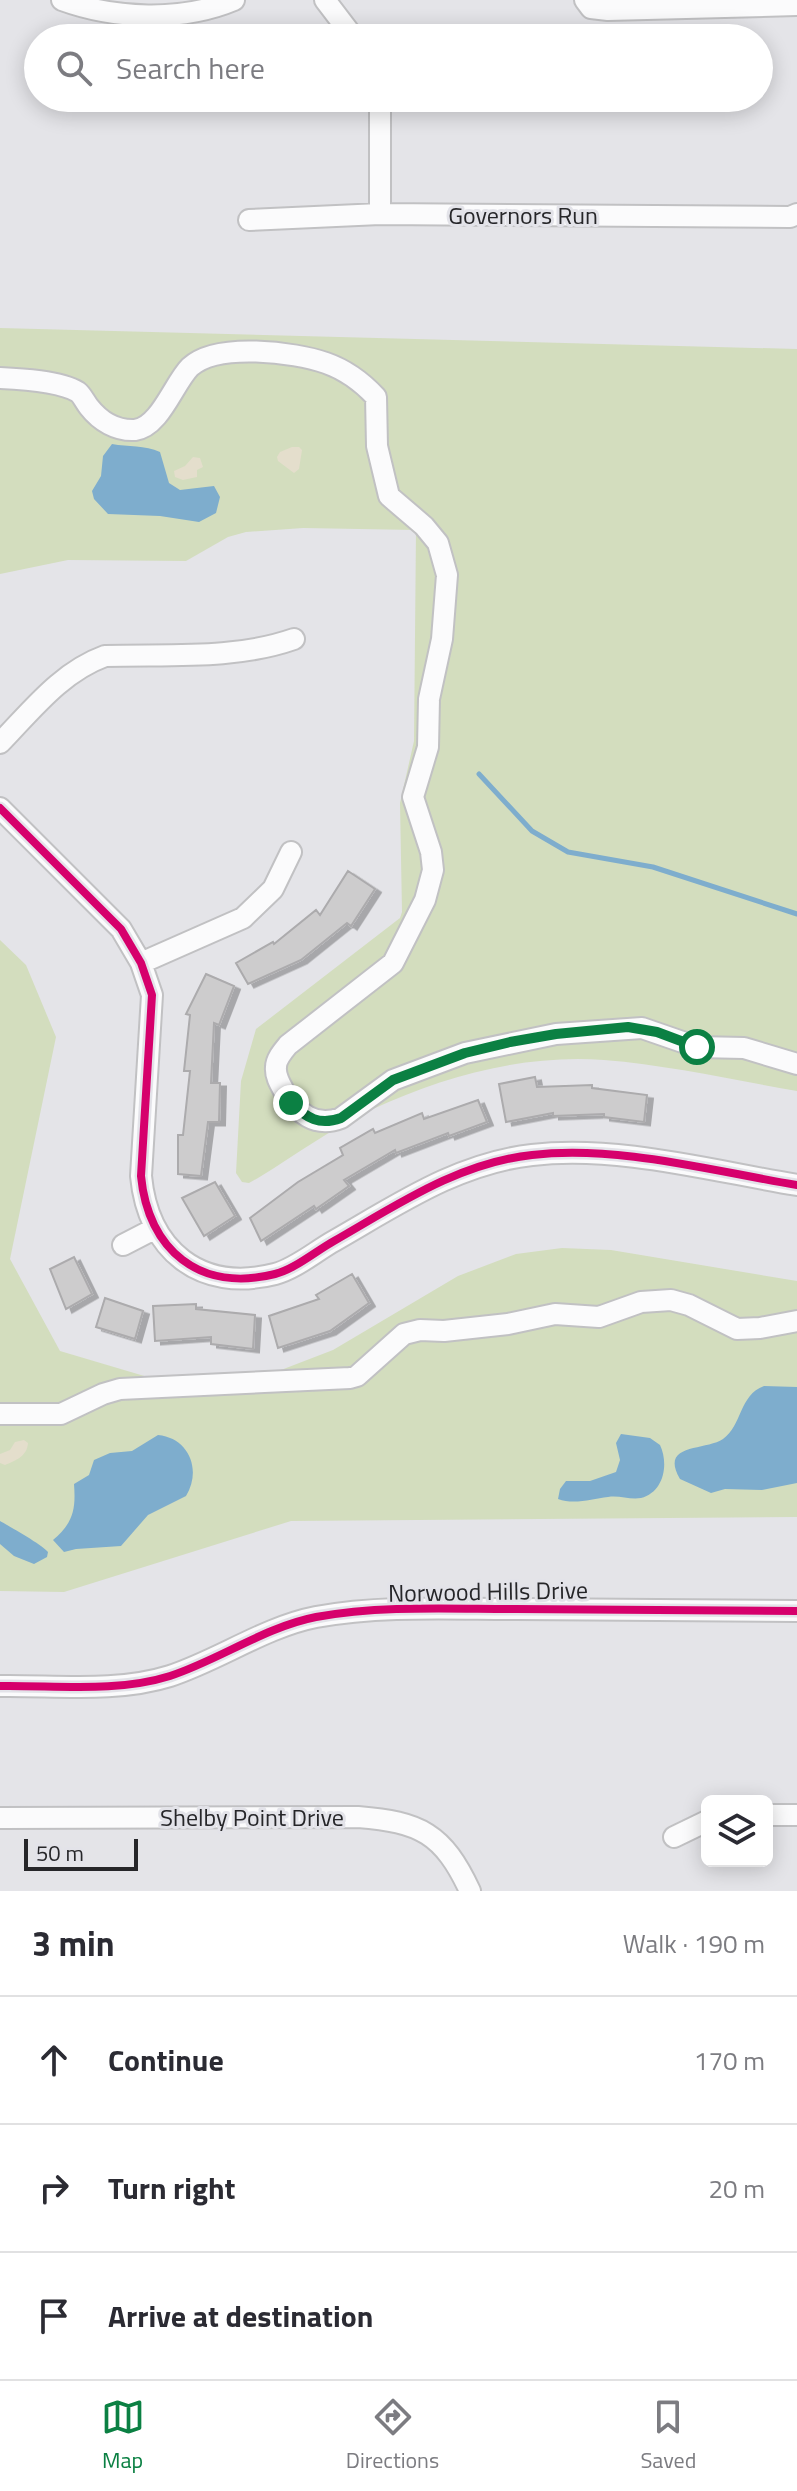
<!DOCTYPE html>
<html lang="en">
<head>
<meta charset="utf-8">
<style>
  :root { --surface:#fff; --page:#f7f7f7; --text:#2b2b33; --muted:#7c7c81; --line:#e1e1e2; --accent:#0b8043 }
  body { margin:0; font-family:"Titillium Web",sans-serif; background:var(--page); color:var(--text) }
  .controls { position:absolute; right:24px; bottom:24px; display:grid; overflow:hidden; border-radius:12px; box-shadow:0 4px 20px #0003 }
  .controls button { width:72px; height:72px; display:grid; place-items:center; padding:0; border:0; border-bottom:2px solid var(--line); background:var(--surface); color:var(--text); font:40px sans-serif }
  .scale { position:absolute; left:24px; bottom:20px; width:114px; box-sizing:border-box; padding-left:8px; border:4px solid #262629; border-top:0; font-size:22px; line-height:28px; white-space:nowrap; color:#262629; -webkit-text-stroke:6px #e3e3e9; paint-order:stroke }
  .stop { position:absolute; width:24px; height:24px; margin:-18px; border:6px solid #0b8043; border-radius:50%; background:#fff }
  .stop.end { background:#0b8043; border-color:#fff; box-shadow:0 2px 8px #0008 }
  .list { margin:0; padding:0; list-style:none }
  h2 { display:flex; justify-content:space-between; align-items:center; height:104px; margin:0; padding:0 32px; font-size:34px }
  h2 small { font-size:26px; font-weight:400; color:var(--muted) }
  .list li { display:grid; grid-template-columns:52px 1fr auto; gap:24px; align-items:center; box-sizing:border-box; height:128px; padding:0 32px; border-top:2px solid var(--line) }
  .list b { display:block; font-size:30px; white-space:nowrap }
  .list em { font-size:26px; font-style:normal; color:var(--muted) }
  .icon { flex:none; width:44px; height:44px; fill:none; stroke:currentColor; stroke-width:2; stroke-linecap:round; stroke-linejoin:round }
  .map { position:relative; flex:none; width:797px; height:1891px; overflow:hidden }
  .search { position:absolute; background:var(--surface); box-shadow:0 4px 20px #0003; left:24px; right:24px; top:24px; height:88px; display:flex; align-items:center; gap:20px; box-sizing:border-box; padding:0 28px; border-radius:44px; color:var(--muted); font-size:30px }
  .sheet { height:488px; background:var(--surface) }
  nav { display:flex; justify-content:space-around; align-items:center; box-sizing:border-box; height:112px; border-top:2px solid var(--line); background:var(--surface); font-size:22px; color:var(--muted) }
  nav a { display:grid; justify-items:center; gap:4px }
  nav .on { color:var(--accent) }
  .map>svg:first-child { display:block }
</style>
</head>
<body>
<div class="map">
<svg width="797" height="1891" viewBox="0 0 797 1891">
  <defs>
    <filter id="shadow"><feDropShadow dx="6" dy="3.5" stdDeviation="0" flood-color="#0004"/></filter>
  </defs>
  <rect width="100%" height="100%" fill="#e4e4e8"/>
  <!-- green -->
  <path fill="#d3ddbe" d="M0 328 797 349V1091C733 1080 668 1065 604 1060 525 1054 444 1076 373 1109 333 1127 296 1155 258 1178L249 1183 242 1182 236 1173 241 1081 256 1029 400 918 402 912 400 803 414 741 416 530 303 528 246 532 228 537 186 561 68 560 0 574Z
    M0 940 26 965 56 1037 10 1259 60 1351 151 1378 268 1375 333 1350 458 1276 516 1254 562 1248 611 1250 797 1281V1517L291 1521 64 1592 0 1591Z"/>
  <!-- sand -->
  <path fill="#e4decc" d="M292 447H299L302 450 299 469 294 473 278 461 277 457 280 452Z
    M193 457 200 458 203 467 197 470V477L183 480 175 477 174 471 185 466Z
    M24 1440 28 1443C27 1456 17 1460 5 1465L0 1463V1454L10 1450 15 1442Z"/>
  <!-- water -->
  <path fill="#7eadcd" d="M112 444C128 447 145 445 160 452L169 483 180 490 214 486 220 497 216 513 199 522 160 516 108 514 94 499 92 491 101 476 103 456Z
    M764 1386 797 1387V1483L762 1490 725 1489 711 1493 680 1479C659 1443 705 1451 723 1439 742 1426 739 1395 764 1386Z
    M621 1434 650 1438 660 1445C669 1464 664 1492 641 1498 630 1500 619 1495 608 1497 592 1499 574 1505 558 1499L560 1489 566 1481H590L616 1472 620 1460 616 1443Z
    M158 1435C189 1438 202 1470 186 1496L148 1515 121 1546 76 1549 64 1552 53 1540C73 1523 76 1510 74 1484L89 1475 94 1460 110 1453 132 1451Z
    M0 1521C9 1526 44 1546 48 1552L47 1557 34 1564 14 1556 0 1544Z"/>
  <g fill="none" stroke-linecap="round" stroke-linejoin="round">
    <!-- stream -->
    <path stroke="#7eadcd" stroke-width="5" d="M479 774 532 831 568 852 653 867 797 914"/>
  </g>
  <!-- building -->
  <path fill="#cdcccd" stroke="#acabad" stroke-width="2" filter="url(#shadow)" d="M348 871 375 889 351 926 347 923 301 960 248 984 236 963 273 942 274 944 316 910 320 915Z
    M206 974 234 986 219 1025 214 1023 211 1083H220L219 1122H208L201 1176 178 1174V1135H183L190 1071H184L190 1015 186 1014Z
    M535 1077 537 1087 592 1085V1088L647 1095 644 1122 604 1117V1114L553 1116V1113L506 1122 499 1084Z
    M478 1100 487 1122 449 1136 448 1133 396 1153 395 1150 344 1180 349 1186 316 1209 314 1206 261 1241 250 1218 298 1182 343 1155 340 1148 373 1129 375 1133 422 1113 424 1119Z
    M215 1182 235 1216 204 1236 182 1198Z
    M74 1257 92 1294 66 1309 50 1269Z
    M352 1274 369 1303 330 1331 278 1348 269 1316 319 1299 316 1295Z
    M105 1298 143 1311 135 1339 96 1327Z
    M196 1304V1309L255 1315 253 1349 211 1344V1337L155 1341 153 1306Z"/>
  <g fill="none" stroke-linecap="round" stroke-linejoin="round">
    <defs>
      <path id="minor" d="M62 0C114 19 182 22 234 0
        M325 0 354 38
        M585 0 591 8 608 10 797 5
        M380 98V214
        M249 220 380 214 790 217 797 214
        M0 378C20 379 60 381 78 392 82 395 85 402 89 407 100 421 116 431 135 430 160 427 174 383 190 367 217 342 294 352 326 363 346 370 362 382 376 397L377 446 389 496 424 526 438 543 447 575 442 639 429 699 428 747 413 797 431 852 433 870 425 900 393 963 288 1045C283 1051 276 1059 276 1067 275 1076 280 1084 284 1091 297 1113 315 1128 341 1118L393 1080 465 1053 556 1034 642 1028 697 1047 744 1048 797 1064
        M0 743C32 710 61 672 105 656 168 654 234 660 294 639
        M0 808 121 929 141 963 152 995 141 1176C148 1250 200 1293 275 1274 295 1269 316 1251 334 1241 397 1205 458 1163 532 1155 618 1145 712 1171 797 1185
        M141 963 243 918 273 889 291 852
        M123 1245 154 1229
        M0 1414H61L103 1394 120 1389 350 1378 357 1376 404 1334 420 1330 444 1331 508 1324 555 1314 599 1317 641 1302 671 1300 689 1305 737 1329 760 1328 797 1321
        M0 1686C55 1685 116 1693 170 1676 219 1660 265 1627 316 1617 382 1605 451 1609 517 1609 610 1610 704 1610 797 1611
        M767 1815H797
        M0 1818 358 1817C420 1822 443 1833 470 1891
        M674 1837 707 1821"/>
    </defs>
    <!-- minor casing -->
    <use href="#minor" stroke="#c1c1c3" stroke-width="24"/>
    <!-- minor -->
    <use href="#minor" stroke="#fbfbfc" stroke-width="20"/>
    <defs>
      <path id="cycleway" d="M0 808 121 929 141 963 152 995 141 1176C148 1250 200 1293 275 1274 295 1269 316 1251 334 1241 397 1205 458 1163 532 1155 618 1145 712 1171 797 1185
        M0 1686C55 1685 116 1693 170 1676 219 1660 265 1627 316 1617 382 1605 451 1609 517 1609 610 1610 704 1610 797 1611"/>
    </defs>
    <!-- cycleway casing -->
    <use href="#cycleway" stroke="#e3e3e9" stroke-width="13"/>
    <!-- cycleway -->
    <use href="#cycleway" stroke="#d6006c" stroke-width="8"/>
  </g>
  <g fill="none" stroke-linecap="round" stroke-linejoin="round">
    <!-- route -->
    <path stroke="#0b8043" stroke-width="10" d="M291 1103C307 1118 319 1126 341 1118L393 1080 465 1053 510 1042 556 1034 628 1027 657 1032 697 1047"/>
  </g>
  <g text-anchor="middle" dominant-baseline="central" stroke-width="6" stroke-linejoin="round" paint-order="stroke">
    <!-- street labels -->
    <g font-size="24" fill="#262629" stroke="#e3e3e9">
      <text x="523" y="215">Governors Run</text>
      <text transform="translate(488 1591) rotate(-1)">Norwood Hills Drive</text>
      <text x="252" y="1817">Shelby Point Drive</text>
    </g>
  </g>
</svg>
<div class="controls">
<button><svg class="icon" aria-label="layers" viewBox="0 0 24 24"><path d="M12 4l9 5-9 5-9-5zM3 14l9 5 9-5"/></svg></button>
</div>
<div class="scale">50 m</div>
<div class="stop" style="left:697px;top:1047px"></div>
<div class="stop end" style="left:291px;top:1103px"></div>
<div class="search"><svg class="icon" aria-label="search" viewBox="0 0 24 24"><circle cx="10" cy="10" r="6"/><path d="M15 15l6 6"/></svg>Search here</div>
</div>
<section class="sheet">
<h2>3 min<small>Walk · 190 m</small></h2>
<ul class="list">
<li><svg class="icon" aria-label="ahead" viewBox="0 0 24 24"><path d="M12 20V5M6 11l6-6 6 6"/></svg><div><b>Continue</b></div><em>170 m</em></li>
<li><svg class="icon" aria-label="right" viewBox="0 0 24 24"><path d="M7 20v-9h11M14 6l5 5-5 5"/></svg><div><b>Turn right</b></div><em>20 m</em></li>
<li><svg class="icon" aria-label="arrive" viewBox="0 0 24 24"><path d="M6 21V4h12l-3 4 3 4H6"/></svg><div><b>Arrive at destination</b></div></li>
</ul>
</section>
<nav>
<a class="on"><svg class="icon" aria-label="map" viewBox="0 0 24 24"><path d="M3 6l6-2 6 2 6-2v14l-6 2-6-2-6 2zM9 4v14M15 6v14"/></svg>Map</a>
<a><svg class="icon" aria-label="directions" viewBox="0 0 24 24"><path d="M12 3l9 9-9 9-9-9zM9 14v-3h6M13 9l2 2-2 2"/></svg>Directions</a>
<a><svg class="icon" aria-label="saved" viewBox="0 0 24 24"><path d="M7 4h10v16l-5-4-5 4z"/></svg>Saved</a>
</nav>
</body>
</html>
